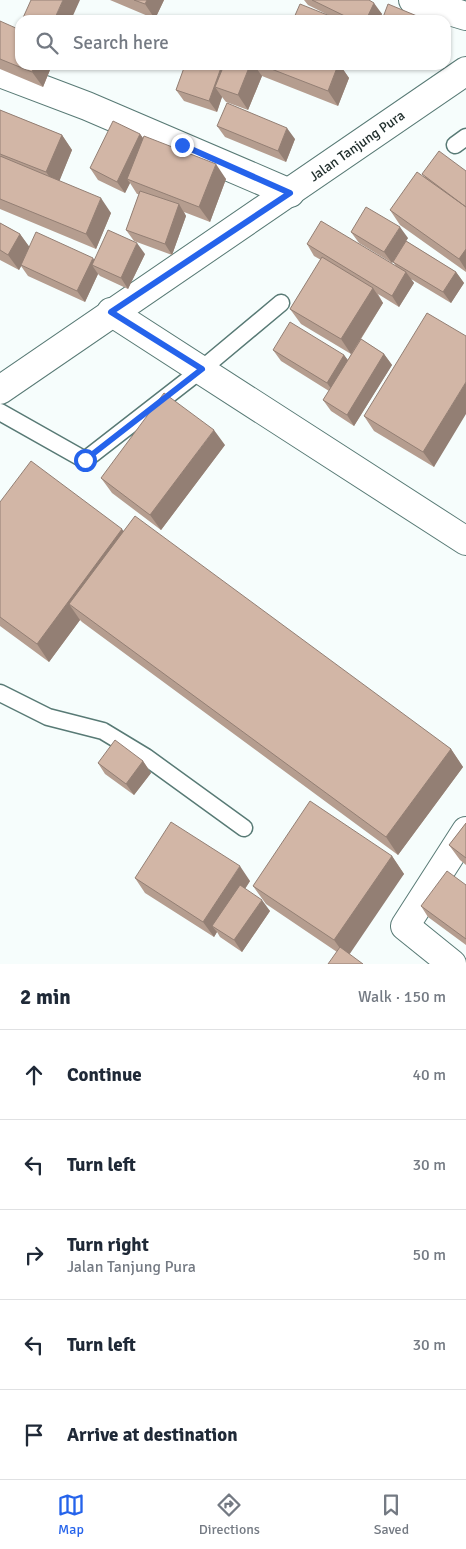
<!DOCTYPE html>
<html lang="en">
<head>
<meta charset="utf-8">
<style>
  :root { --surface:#fff; --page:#f6f6f7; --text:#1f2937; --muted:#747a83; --line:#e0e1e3; --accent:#2563eb }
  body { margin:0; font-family:Signika,sans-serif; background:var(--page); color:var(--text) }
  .stop { position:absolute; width:15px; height:15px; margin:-11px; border:4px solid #2563eb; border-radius:50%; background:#fff }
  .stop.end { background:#2563eb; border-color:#fff; box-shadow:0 1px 5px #0008 }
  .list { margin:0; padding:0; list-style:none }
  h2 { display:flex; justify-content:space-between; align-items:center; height:65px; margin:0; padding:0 20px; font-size:21px }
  h2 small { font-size:16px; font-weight:400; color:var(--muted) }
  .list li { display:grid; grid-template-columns:32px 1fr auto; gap:15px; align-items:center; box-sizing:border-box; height:90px; padding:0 20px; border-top:1px solid var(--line) }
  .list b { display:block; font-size:19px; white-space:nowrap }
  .list p { margin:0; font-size:16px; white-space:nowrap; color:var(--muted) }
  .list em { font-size:16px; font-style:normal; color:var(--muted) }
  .icon { flex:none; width:28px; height:28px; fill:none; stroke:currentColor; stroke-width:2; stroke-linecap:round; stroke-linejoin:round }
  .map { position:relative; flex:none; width:466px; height:964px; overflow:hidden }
  .search { position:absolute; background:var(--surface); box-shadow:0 1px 4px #0004; left:15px; right:15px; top:15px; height:55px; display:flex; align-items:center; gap:12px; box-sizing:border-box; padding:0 18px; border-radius:15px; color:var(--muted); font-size:19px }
  .sheet { height:515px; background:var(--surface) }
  nav { display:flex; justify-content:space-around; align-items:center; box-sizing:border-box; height:70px; border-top:1px solid var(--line); background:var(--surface); font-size:14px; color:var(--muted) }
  nav a { display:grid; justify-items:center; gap:2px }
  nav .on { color:var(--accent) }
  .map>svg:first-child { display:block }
</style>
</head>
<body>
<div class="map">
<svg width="466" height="964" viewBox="0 0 466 964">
  <rect width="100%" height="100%" fill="#f6fdfc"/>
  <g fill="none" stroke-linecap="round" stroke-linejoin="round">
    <defs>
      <path id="lane" d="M455 145 466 137
        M0 412 85 460 202 369 281 303
        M0 693 48 717 103 731 146 757 244 828"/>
      <path id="street" d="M413 0 466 16
        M0 73 87 106 290 193
        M111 312 466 541
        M452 964 405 926 466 831"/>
      <path id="secondary" d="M0 390 466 71"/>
    </defs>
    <!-- lane casing -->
    <use href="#lane" stroke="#587a75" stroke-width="19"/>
    <!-- street casing -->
    <use href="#street" stroke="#587a75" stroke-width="30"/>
    <!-- secondary casing -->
    <use href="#secondary" stroke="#587a75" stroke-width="30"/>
    <!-- lane -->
    <use href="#lane" stroke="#fff" stroke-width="16"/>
    <!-- street -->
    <use href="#street" stroke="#fff" stroke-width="28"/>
    <!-- secondary -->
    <use href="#secondary" stroke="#fff" stroke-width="28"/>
  </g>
  <!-- wall -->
  <path fill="#b59d8f" d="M110 0H164L155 19Z
    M304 0H369L382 14 379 20H293L330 16 308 5Z
    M0 21 20 65H52L43 87 0 69Z
    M185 65H340L349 78 338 106 262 76 248 110 226 102 222 97 217 112 184 101 176 90Z
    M351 65H362L360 69Z
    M0 110 62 135 72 150 59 181 111 213 96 249 0 209Z
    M217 126 295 139 286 162 225 137Z
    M140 134 143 138 226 179 210 222 184 212 186 216 172 255 134 241 126 230 139 194H137L130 183 125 193 98 180 90 168Z
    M466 171V272L400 225 390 210 425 177 422 174Z
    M0 223 20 234 29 247 94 260 145 254 128 289 100 276 98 274 85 302 28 276 21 266 19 270 0 260Z
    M351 232 408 238 406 241 456 272 464 283 451 303 411 279 414 283 399 307 378 294 383 303 361 339 384 354 392 365 354 426 331 411 323 400 329 391 281 361 273 350 344 355 348 360 351 354 301 324 290 309 321 260 314 256 307 244 396 266 393 262 392 263 359 243Z
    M466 336 434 467 374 431 364 416Z
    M225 445 161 530 112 493 101 478Z
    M0 502 124 531 451 749 463 767 398 855 82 622 80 620 49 662 0 626Z
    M143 761 151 773 134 795 105 774 98 763Z
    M466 823V865L460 860 449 845Z
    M392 856 404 874 337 952 266 904 253 886Z
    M135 878 250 881 245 889 270 911 242 952 220 937 217 932 214 937 145 893Z
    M466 885V945L428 917 421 906Z"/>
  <!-- shaded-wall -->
  <path fill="#937f74" d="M63 0H80L71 20H54Z
    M147 0H164L155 19 145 4Z
    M374 3 382 14 379 20H366Z
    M35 65H52L43 87 32 72Z
    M222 65H234L215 87 222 97 217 112 209 101Z
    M250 65H254L262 76 248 110 238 95Z
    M338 65H340L349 78 338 106 328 91Z
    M287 128 295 139 286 162 278 151Z
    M140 134 148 145 127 179 130 183 125 193 117 182Z
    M62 135 72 150 57 187 46 172Z
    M216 164 226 179 210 222 199 207Z
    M101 198 111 213 96 249 86 234Z
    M179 204 186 216 172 255 165 244Z
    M400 227 408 238 392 263 384 252Z
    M20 234 31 249 19 270 8 255Z
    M137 243 145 254 128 289 121 278Z
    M466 249V270L459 259Z
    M93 258 101 269 92 265 98 274 85 302 77 291Z
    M406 272 414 283 399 307 392 296Z
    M456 272 464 283 451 303 443 292Z
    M373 288 383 303 351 354 341 339Z
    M384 354 392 365 354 426 347 415Z
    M344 355 352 366 335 394 327 383Z
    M466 382V414L434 467 423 452Z
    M214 430 225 445 161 530 150 515Z
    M122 529 135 547 69 604 80 620 49 662 37 644Z
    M451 749 463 767 398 855 386 837Z
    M143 761 151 773 134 795 126 784Z
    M392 856 404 874 347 958 334 940Z
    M240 866 250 881 218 930 212 926 217 932 214 937 203 922Z
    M262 900 270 911 242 952 234 940Z"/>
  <!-- building -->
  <path fill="#d2b6a6" stroke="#937f74" d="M31 0H63L54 20H22Z
    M134 0H147L145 4Z
    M312 0H369L374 3 366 20H353Z
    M300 4 340 20H293Z
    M388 4 417 16 416 20H382Z
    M0 21 18 29 20 25V65H35L32 72 0 59Z
    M185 65H222L209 101 176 90Z
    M224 65H250L238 95 215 87Z
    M261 65H338L328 91Z
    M227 103 287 128 278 151 217 126Z
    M0 110 62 135 46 172 0 154Z
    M113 121 140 134 117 182 90 168Z
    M144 136 216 164 199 207 127 179Z
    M439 151 466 171V207L422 174Z
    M0 156 101 198 86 234 0 199Z
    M417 172 466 207V249L459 259 390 210Z
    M140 191 179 204 165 244 126 230Z
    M366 207 400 227 384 252 351 232Z
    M321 221 406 272 392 296 307 244Z
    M0 223 20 234 8 255 0 250Z
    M108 230 137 243 121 278 92 265Z
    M36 232 93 258 77 291 21 265Z
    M406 241 456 272 443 292 393 262Z
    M322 257 373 288 341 339 290 309Z
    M427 313 466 336V382L423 452 364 416Z
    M290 322 344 355 327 383 273 350Z
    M361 339 384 354 347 415 323 400Z
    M164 393 214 430 150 515 101 478Z
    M31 461 122 529 37 644 0 617V502Z
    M135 516 451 749 386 837 69 604Z
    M115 740 143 761 126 784 98 763Z
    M310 801 392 856 334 940 253 886Z
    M171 822 240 866 203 922 135 878Z
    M466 823V858L449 845Z
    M447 871 466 885V939L421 906Z
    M240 885 262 900 234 940 212 926Z
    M340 947 363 964H328Z"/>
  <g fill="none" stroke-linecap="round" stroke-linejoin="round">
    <!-- route -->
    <path stroke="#2563eb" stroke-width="6" d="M85 460 202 369 111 312 290 193 182 145"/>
  </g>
  <g text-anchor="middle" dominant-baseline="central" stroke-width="5" stroke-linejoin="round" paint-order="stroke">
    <!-- street labels -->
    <g font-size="14" fill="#22302e" stroke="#fff">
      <text transform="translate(357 146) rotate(-35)">Jalan Tanjung Pura</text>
    </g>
  </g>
</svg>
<div class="stop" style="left:85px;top:460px"></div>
<div class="stop end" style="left:182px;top:145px"></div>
<div class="search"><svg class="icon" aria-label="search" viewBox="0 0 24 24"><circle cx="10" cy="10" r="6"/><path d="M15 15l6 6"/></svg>Search here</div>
</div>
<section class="sheet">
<h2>2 min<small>Walk · 150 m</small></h2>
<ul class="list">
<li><svg class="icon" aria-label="ahead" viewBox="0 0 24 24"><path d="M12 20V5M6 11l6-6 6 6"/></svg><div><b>Continue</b></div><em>40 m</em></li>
<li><svg class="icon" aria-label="left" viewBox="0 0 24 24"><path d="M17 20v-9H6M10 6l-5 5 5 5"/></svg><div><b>Turn left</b></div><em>30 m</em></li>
<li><svg class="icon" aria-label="right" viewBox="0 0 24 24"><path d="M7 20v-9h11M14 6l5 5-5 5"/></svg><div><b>Turn right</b><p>Jalan Tanjung Pura</p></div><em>50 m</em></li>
<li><svg class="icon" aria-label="left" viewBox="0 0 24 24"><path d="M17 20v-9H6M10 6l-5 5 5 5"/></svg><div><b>Turn left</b></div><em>30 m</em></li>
<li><svg class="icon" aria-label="arrive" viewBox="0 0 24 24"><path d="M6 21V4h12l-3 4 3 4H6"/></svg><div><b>Arrive at destination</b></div></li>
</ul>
</section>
<nav>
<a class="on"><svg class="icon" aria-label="map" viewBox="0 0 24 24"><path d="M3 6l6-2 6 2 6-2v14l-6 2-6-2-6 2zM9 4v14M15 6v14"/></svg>Map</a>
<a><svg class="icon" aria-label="directions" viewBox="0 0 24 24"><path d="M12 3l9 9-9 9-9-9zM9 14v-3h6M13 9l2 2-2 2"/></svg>Directions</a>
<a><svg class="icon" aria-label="saved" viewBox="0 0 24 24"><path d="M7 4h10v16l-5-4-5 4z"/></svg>Saved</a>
</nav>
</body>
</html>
